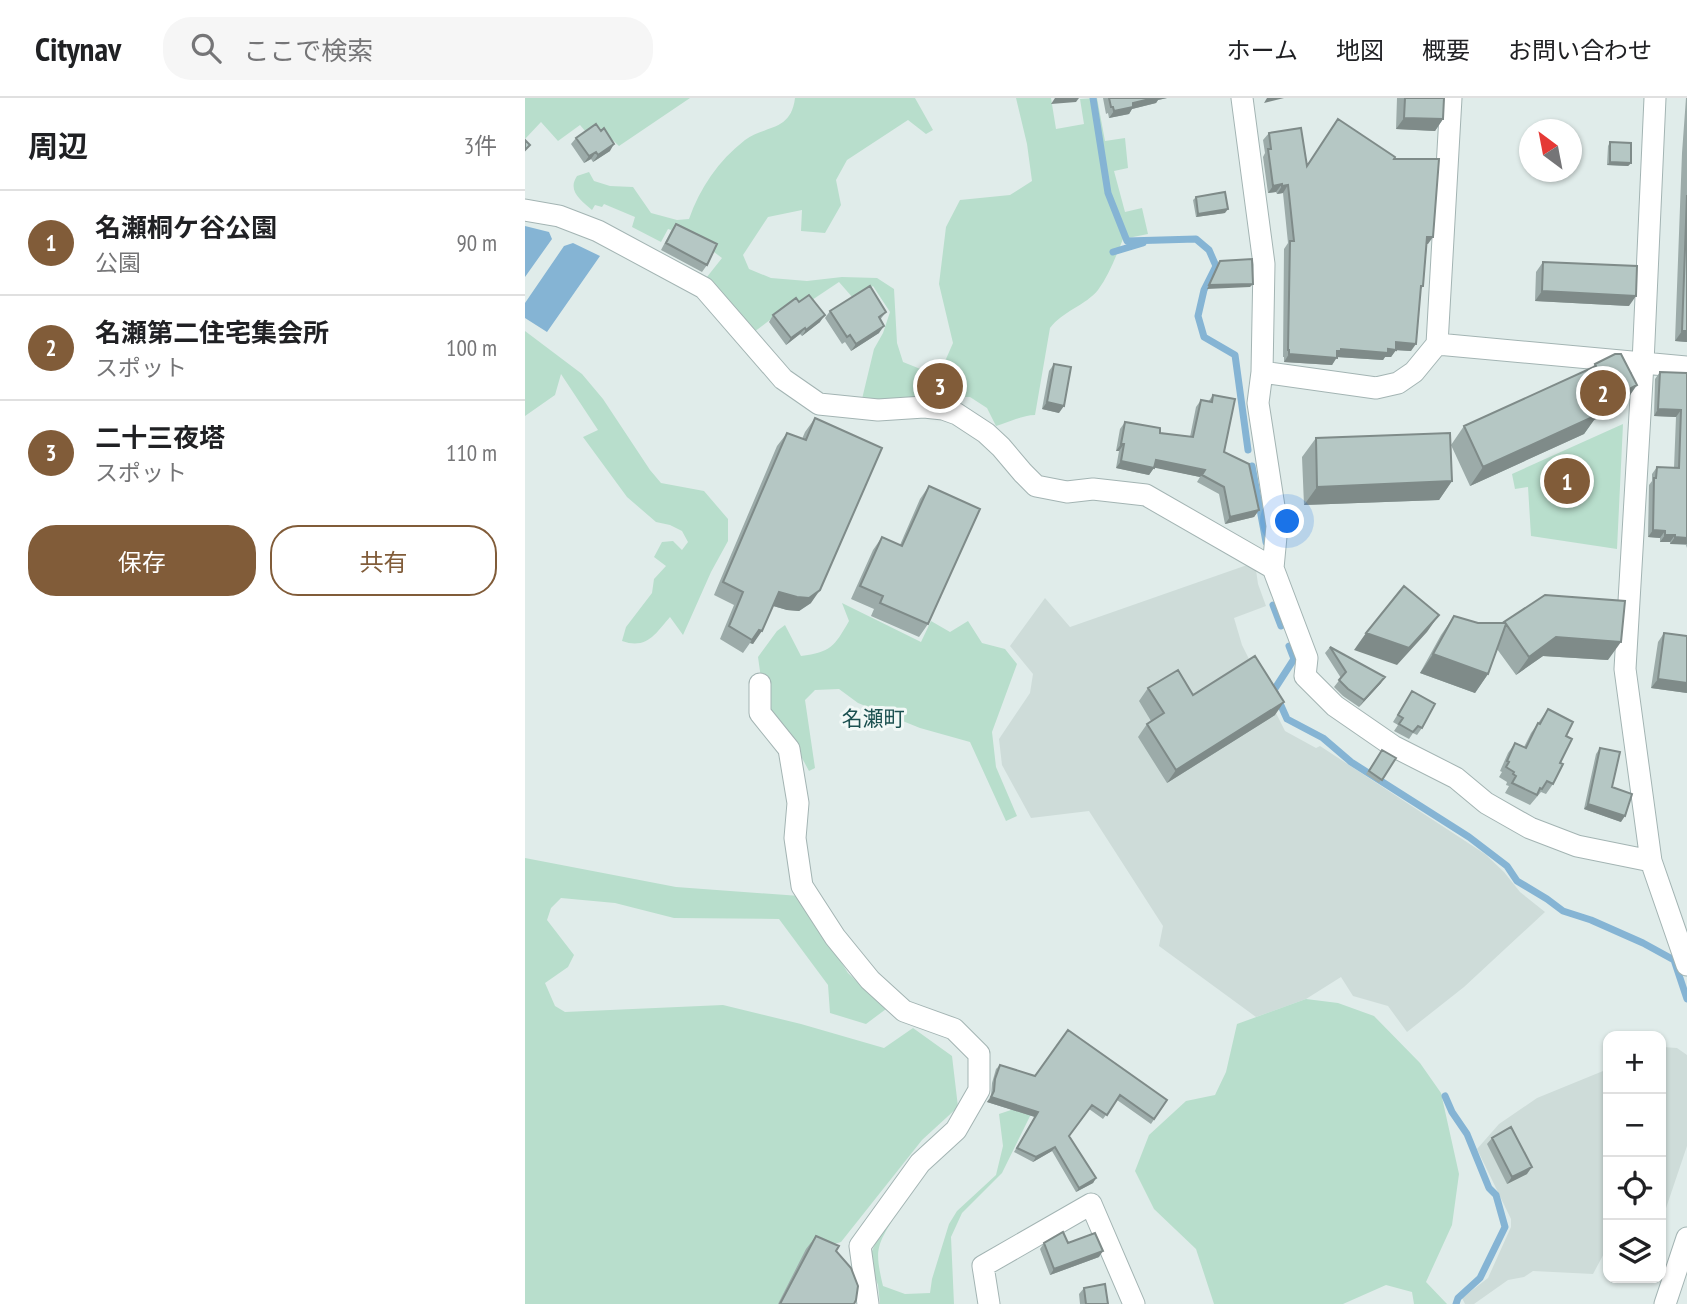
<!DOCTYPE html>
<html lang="ja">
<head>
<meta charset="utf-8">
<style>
  :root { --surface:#fff; --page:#f6f6f6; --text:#202124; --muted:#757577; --line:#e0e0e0; --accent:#815c39 }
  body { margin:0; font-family:"PT Sans Narrow","Noto Sans JP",sans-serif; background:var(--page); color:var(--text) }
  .controls { position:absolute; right:21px; bottom:21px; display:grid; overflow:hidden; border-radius:14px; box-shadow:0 2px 5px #0004 }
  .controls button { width:63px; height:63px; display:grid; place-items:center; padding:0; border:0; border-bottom:2px solid var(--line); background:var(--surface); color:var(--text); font:35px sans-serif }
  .compass { position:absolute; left:994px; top:21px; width:63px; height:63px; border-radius:50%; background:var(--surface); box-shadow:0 2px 5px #0004; rotate:328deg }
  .you { position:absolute; left:763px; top:424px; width:24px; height:24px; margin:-18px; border:5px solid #fff; border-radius:50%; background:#1a73e8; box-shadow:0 0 0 10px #1a73e833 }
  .badge { display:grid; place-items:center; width:46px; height:46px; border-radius:50%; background:var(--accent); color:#fff; font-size:23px; font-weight:700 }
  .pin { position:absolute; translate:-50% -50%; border:4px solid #fff; box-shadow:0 2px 7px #0006 }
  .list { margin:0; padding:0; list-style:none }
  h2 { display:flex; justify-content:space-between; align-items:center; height:91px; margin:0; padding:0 28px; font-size:30px }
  h2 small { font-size:23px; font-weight:400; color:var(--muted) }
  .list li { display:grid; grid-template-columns:46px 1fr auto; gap:21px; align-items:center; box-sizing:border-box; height:105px; padding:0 28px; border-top:2px solid var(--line) }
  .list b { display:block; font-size:26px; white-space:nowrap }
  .list p { margin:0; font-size:23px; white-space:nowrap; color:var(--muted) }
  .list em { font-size:23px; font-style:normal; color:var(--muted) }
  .actions { display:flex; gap:14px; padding:21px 28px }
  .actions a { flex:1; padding:16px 0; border:2px solid var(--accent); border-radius:28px; text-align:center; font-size:24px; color:var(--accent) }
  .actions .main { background:var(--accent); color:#fff }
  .icon { flex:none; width:38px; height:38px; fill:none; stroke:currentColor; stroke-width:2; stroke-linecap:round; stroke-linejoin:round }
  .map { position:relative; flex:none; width:1162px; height:1206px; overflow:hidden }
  header { display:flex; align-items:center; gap:42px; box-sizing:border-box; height:98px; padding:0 35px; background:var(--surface); border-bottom:2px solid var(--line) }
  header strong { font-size:33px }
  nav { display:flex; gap:38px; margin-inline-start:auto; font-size:24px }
  .search { width:490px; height:63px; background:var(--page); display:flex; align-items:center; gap:18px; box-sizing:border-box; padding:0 24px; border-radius:28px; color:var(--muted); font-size:26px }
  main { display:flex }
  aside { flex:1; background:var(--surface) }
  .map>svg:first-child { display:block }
</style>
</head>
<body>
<header>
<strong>Citynav</strong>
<div class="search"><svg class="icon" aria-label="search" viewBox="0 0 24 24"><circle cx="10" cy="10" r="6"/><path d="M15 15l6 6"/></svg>ここで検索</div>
<nav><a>ホーム</a><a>地図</a><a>概要</a><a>お問い合わせ</a></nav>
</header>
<main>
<aside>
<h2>周辺<small>3件</small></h2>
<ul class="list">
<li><span class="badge">1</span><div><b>名瀬桐ケ谷公園</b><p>公園</p></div><em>90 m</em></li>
<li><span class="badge">2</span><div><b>名瀬第二住宅集会所</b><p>スポット</p></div><em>100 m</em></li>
<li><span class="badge">3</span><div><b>二十三夜塔</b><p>スポット</p></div><em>110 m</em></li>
</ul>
<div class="actions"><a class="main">保存</a><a>共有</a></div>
</aside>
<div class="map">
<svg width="1162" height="1206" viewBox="0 0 1162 1206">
  <rect width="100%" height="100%" fill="#e0ecea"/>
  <!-- built -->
  <path fill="#cedcd9" d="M725 466 731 472 733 486 741 508 709 520 717 547 760 633 791 650 795 648 960 756 979 774 995 794 1020 814 939 889 882 934 863 908 828 898 816 879 781 901 731 919 634 848 638 828 564 713 506 720 477 667 474 641 505 595 508 576 485 548 520 500 545 529Z
    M1138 949 1152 950 1162 957V1048L1136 1125V950Z
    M1083 971V1148L1068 1176 1008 1173 999 1179 983 1182 949 1206H940L937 1200 963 1180 986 1129V1121L952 1051 974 1026 1012 1000Z"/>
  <!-- green -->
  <path fill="#b8decc" d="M0 0H165L94 48 72 27 61 34 55 27 33 43 16 24 0 41Z
    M270 0H390L408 32 401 36 383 22 322 62 311 82 316 107 300 135 276 133 277 112 243 119 218 157 224 171 246 180 282 183 317 179 352 180 369 191 372 245 378 264 398 272 412 270 421 261 428 245 414 186 421 129 435 102 485 97 507 83 502 46 491 0H526L531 31 559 26 555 1 572 0 580 43 600 40 603 70 589 73 600 114 617 110 623 136 598 141C591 158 584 177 573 192 561 207 538 213 525 230L510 317C498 317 484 324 471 328L462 310 445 299H432L418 310 353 309V301H337L349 251 358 235 365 214 348 188 328 200 314 184 287 202 262 209 229 234 178 184 197 160 169 139 143 131 136 144 107 129 110 119 79 106 77 109 70 107 67 112C56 102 42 93 52 78L64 74 69 83 85 88 108 89 126 115 152 122 164 121C175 90 193 63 220 42 240 27 266 34 270 0Z
    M0 233 57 276 78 301 125 372 136 385 179 393 203 421V443L186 474 158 537 145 519C131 535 122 552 97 543L101 529 127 495 129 481 141 468 129 459 137 444 148 443 157 452 163 444 157 433 145 427 131 424 102 399 58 339 73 332 36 276 30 297 0 318Z
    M1098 326 1092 451 1006 438 1003 389 990 391 987 376Z
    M317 505 396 544 406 523 425 534 443 523 457 545 480 551 492 566 467 634 471 669 492 718 481 723 445 644 395 630 333 605 314 591 290 592 280 602 290 670 284 673 271 649 241 616 233 559 252 533 260 527 276 558C306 554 309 549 324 523Z
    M0 760 151 789 275 798 323 875 361 911 341 926 305 915 303 887 254 821 149 820 90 805 36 800 26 810 22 822 49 857 43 869 20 885 30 908 40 914 198 907 276 926 359 950 388 930 427 958 433 1009 397 1042 316 1144 293 1151 324 1206H0Z
    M781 901 813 905 849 918 895 965 916 995 934 1076 927 1127 901 1184 922 1206H889L887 1194 861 1187 818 1206H689L671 1151 629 1111 610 1073 624 1037 661 1003 690 997 701 974 712 926Z
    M486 1012H508L477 1075 437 1115 426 1139 429 1206H355L353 1187 347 1171 346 1156 351 1143 371 1116C352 1148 349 1150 358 1188L380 1196 405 1195 407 1181 424 1126 432 1113 471 1077 478 1048 474 1016Z"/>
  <!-- water -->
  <path fill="#85b4d4" d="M0 128 24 134 27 141 0 179Z
    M48 145 75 158 22 234 0 220V205L39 148Z"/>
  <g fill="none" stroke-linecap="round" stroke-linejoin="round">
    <!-- stream -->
    <path stroke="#85b4d4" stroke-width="7" d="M568 0 583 95 602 143 671 141 684 152 691 168 679 192 673 218 679 239 710 257 723 352
      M588 154 618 145
      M727 368 741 444
      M748 507 756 528
      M764 548 769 561 749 592 762 621 798 640 826 664 944 739 982 768 992 783 1022 801 1038 813 1066 822 1118 845 1149 862 1162 901
      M920 998 927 1014 942 1036 964 1090 971 1097 980 1129 955 1180 933 1200 931 1206"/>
    <defs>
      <path id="minor" d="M717 0 739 166 737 274 733 305 752 428 748 470 782 560 780 578 810 608 868 648 931 680 961 705 1005 730 1052 748 1126 763
        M1130 0 1118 265 1100 571 1126 763 1162 867
        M0 112 34 118 73 133 179 190 258 281 294 306 353 312 399 309 418 311 432 316 461 335 476 349 498 375 511 388 542 394 568 391 621 397 748 470
        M912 246 1162 269
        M737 274 851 290 873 285 889 274 912 246 926 0
        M235 586V615L264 651 273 705 270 740 277 788 310 839 345 882 379 913 429 931 454 956V992L431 1032 395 1065 335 1148 343 1206
        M464 1206 458 1168 566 1106 609 1206
        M1140 1206 1162 1140"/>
    </defs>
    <!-- minor casing -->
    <use href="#minor" stroke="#a3b4b3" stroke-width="23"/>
    <!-- minor -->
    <use href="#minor" stroke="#fff" stroke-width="21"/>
  </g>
  <!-- wall -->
  <path fill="#9caba9" d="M578 0H642L633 2 631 5 607 11 604 16 584 20 583 15 581 16Z
    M872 0H919L918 21 910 33 871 31Z
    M1161 0H1162V244L1150 243 1157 55Z
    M744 35 782 68 869 61 903 146H902L898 188 895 193 886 253 871 252 866 259H860L858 262 812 259 807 267 759 264V259H758L759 151 763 145 758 95 752 96 751 94 743 95 738 59 740 55 738 42Z
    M51 40 85 53 68 64 66 61 59 65 46 46Z
    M1085 44 1106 65 1103 68 1082 67 1083 48Z
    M671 99 700 115 671 119 668 102Z
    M151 126 182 167 177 174 136 152 146 133Z
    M1018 164 1104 208 1010 203 1011 174Z
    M274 204 295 224 277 238 275 236 261 247 244 224 248 217Z
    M305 213 361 214 355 222 354 235 326 253 320 244 317 246 300 220Z
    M529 266 534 315 517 311 524 273Z
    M1070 266 1099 306 1069 322 1059 336 945 388 926 347 939 328 1067 270Z
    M1135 274 1162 275V450L1161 447 1145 446V444H1135V440L1123 439 1124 387 1127 383V376L1132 369 1149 370 1151 319 1129 318 1130 281Z
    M688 297 699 354 734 412 729 419 700 426 694 396 672 384 675 379 629 369 624 377 591 370 594 353H591L595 331 600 324 635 335 665 339 671 309 676 302 683 304Z
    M290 320 286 505 274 513 262 512 248 508 228 546 225 545 218 555 195 541 209 507 189 497 252 348 262 335 277 341 280 334Z
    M791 340 927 383 914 402 779 407 777 359Z
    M404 388 403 526 394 539 346 518 349 511 326 501 348 452 357 439 375 447 395 401Z
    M929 518 953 525H978L979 524 1083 562 1018 558 991 577 972 551 963 576 950 595 895 575 916 537Z
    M1139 535 1162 595 1126 590 1133 544Z
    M805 549 856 585 834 609 818 598 809 589 816 580 800 555Z
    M623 590 668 597 750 617 642 685 613 639 622 626 626 623 614 603Z
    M887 593 897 630 892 637 888 635 884 641 869 633 873 627 868 624Z
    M1023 611 1041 638 1035 665 1028 686 1021 696 1016 694 1005 707 980 695 984 688 981 687 982 684 974 679 977 674 975 673 983 655 990 645 999 649 1006 635Z
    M1075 650 1087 689 1096 724 1059 711 1071 656Z
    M857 652 871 660 854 685 841 676Z
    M475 967 510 978 642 1002 626 1026 592 1002 578 1021 564 1011 544 1038 571 1080 568 1085 551 1094 527 1053 508 1064 489 1054 510 1019 462 1004 466 998 467 985 471 971Z
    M967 1040 1002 1076 982 1086 962 1046Z
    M291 1138 311 1153 329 1206H253L281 1151Z
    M519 1145H543L574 1159 525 1177 515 1151Z
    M559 1190 583 1206H555L554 1196Z"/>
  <!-- shaded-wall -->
  <path fill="#7f8b89" d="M530 0H554L551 4 526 6Z
    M629 0H642L633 2 631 5 607 11 604 16 584 20 589 13 608 5Z
    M742 0H759L739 5Z
    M879 20 918 21 910 33 871 31Z
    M89 46 85 53 68 64 73 57Z
    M71 54 66 61 59 65 64 58Z
    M1085 64 1106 65 1103 68 1082 67Z
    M757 86 751 94 743 95 748 88Z
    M763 87 758 95 752 96 757 88Z
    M703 111 700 115 671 119 673 116Z
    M902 139H908L903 146H897Z
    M728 186 725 189 682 191 684 187Z
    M1017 193 1111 198 1104 208 1010 203Z
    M300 217 295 224 277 238 281 232Z
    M359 228 354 235 326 253 331 246Z
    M280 230 275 236 261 247 266 240Z
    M1157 233H1162V244L1150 243Z
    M871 244 891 246 886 253 869 252H871L866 259H860L858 262 812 259 807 267 759 264 764 256 812 253 816 251Z
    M1112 287 1099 306 1069 322 1059 336 945 388 958 369Z
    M522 304 539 308 534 315 517 311Z
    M1133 311 1156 312 1151 319 1129 318Z
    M596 346H599L594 353H591Z
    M631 362 680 372 675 379 626 369Z
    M596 363 629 370 624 377 591 370Z
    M927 383 914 402 779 407 792 389Z
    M734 412 729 419 700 426 705 419Z
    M1128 432 1140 433 1135 440 1123 439Z
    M1140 437H1150L1145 444H1135Z
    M1150 439 1162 440V446H1145Z
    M295 492 286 505 274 513 262 512 245 507 254 494Z
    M914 517 902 534 872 567 829 552 841 535Z
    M234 532 237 533 228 546 225 545Z
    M1031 539 1096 544 1083 562 1018 558 991 577 1004 559Z
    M908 556 963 576 950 595 895 575Z
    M860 579 856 585 834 609 839 602Z
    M1133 581 1162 585V595L1126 590Z
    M759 604 750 617 642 685 651 672Z
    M1063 706 1100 718 1096 724 1059 711Z
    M466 999 513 1014 510 1019 462 1004Z
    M530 1049 527 1053 508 1064 511 1059Z
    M1007 1069 1002 1076 982 1086 987 1079Z
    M571 1080 568 1085 551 1094 554 1090Z
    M578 1153 574 1159 525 1177 529 1171Z"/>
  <!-- building -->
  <path fill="#b5c7c4" stroke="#7f8b89" stroke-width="2" d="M584 0H629L608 5V9L589 13 588 9H586Z
    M880 0H919L918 21 879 20Z
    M813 21 870 59 869 61H914L908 139H902L898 188H896L891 246 871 244V252L863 251V255L816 251V253H812V260L764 256V252H763L765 143H769L763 87 757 88V86L748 88 743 51H746L744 35 776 30 782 68Z
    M71 26 76 33 79 30 89 46 73 57 71 54 64 58 51 40Z
    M0 42 5 47 0 52Z
    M1085 44 1106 45V65L1085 64Z
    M700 94 703 111 673 116 671 99Z
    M1162 97V233H1157Z
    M151 126 192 146 182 167 141 145Z
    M727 161 728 186 684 187 695 163Z
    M1018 164 1112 168 1111 198 1017 193Z
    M345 188 361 214 354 219 359 228 331 246 325 237 322 239 305 213Z
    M284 197 300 217 281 232 280 230 266 240 248 217 271 200 274 204Z
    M1090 256H1096L1112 287 1069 310 1072 317 958 369 939 328 1071 268 1070 266Z
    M529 266 546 269 539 308 522 304Z
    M1135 274 1162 275V440L1150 439V437H1140V433L1128 432 1129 380H1131L1132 369 1154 370 1156 312 1133 311Z
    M688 297 710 301 699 354 724 366 734 412 705 419 699 389 677 377 680 372 631 362 629 370 596 363 599 346H596L600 324 635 330V335L668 339 676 302 687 304Z
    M290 320 357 350 295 492 284 500 272 499 254 494 237 533 234 532 227 542 204 528 218 494 198 484 262 335 281 342Z
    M925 335 927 383 792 389 791 340Z
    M404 388 455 411 403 526 355 505 358 498 335 488 357 439 377 448Z
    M879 488 914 517 884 550 841 535Z
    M1020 497 1100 503 1096 544 1031 539 1004 559 981 526 963 576 908 556 929 518 953 525H980L979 524Z
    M1139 535 1162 538V585L1133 581Z
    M805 549 860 579 839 602 823 591 814 582 821 574Z
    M730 558 759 604 651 672 622 626 639 615 623 590 653 572 668 597Z
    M887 593 910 606 897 630 893 628 888 634 874 626 878 620 873 617Z
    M1023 611 1048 624 1041 638 1047 641 1035 665 1038 666 1028 686 1022 683 1017 691 1015 690 1012 697 987 685 991 678 988 676 989 674 981 669 984 664 982 663 990 645 1001 650 1013 625 1015 626Z
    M1075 650 1095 654 1087 689 1107 696 1100 718 1063 706Z
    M857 652 871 660 857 682 844 673Z
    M543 932 642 1002 629 1021 595 997 582 1017 567 1007 544 1038 571 1080 554 1090 530 1049 511 1059 492 1050 513 1014 466 999 469 993 470 981 475 967 510 978Z
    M986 1029 1007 1069 987 1079 967 1040Z
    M538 1134 543 1145 570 1135 578 1153 529 1171 519 1145Z
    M291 1138 314 1148 311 1153 326 1170 333 1188 331 1202 329 1206H255Z
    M580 1186 583 1206H561L559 1190Z"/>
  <g text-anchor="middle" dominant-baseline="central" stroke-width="6" stroke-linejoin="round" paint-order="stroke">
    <!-- neighbourhood labels -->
    <g font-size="21" fill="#1b5050" stroke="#f1f8f6">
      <text x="348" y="620">名瀬町</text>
    </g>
  </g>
</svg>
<div class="controls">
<button>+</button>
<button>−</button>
<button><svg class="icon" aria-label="locate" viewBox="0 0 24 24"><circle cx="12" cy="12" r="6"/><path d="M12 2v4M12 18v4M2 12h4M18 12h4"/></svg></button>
<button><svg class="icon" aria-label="layers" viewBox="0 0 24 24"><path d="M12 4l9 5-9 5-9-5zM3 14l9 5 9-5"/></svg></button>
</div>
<svg class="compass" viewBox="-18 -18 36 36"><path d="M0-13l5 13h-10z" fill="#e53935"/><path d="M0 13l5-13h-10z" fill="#757577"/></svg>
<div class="you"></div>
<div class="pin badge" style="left:1042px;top:383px">1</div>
<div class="pin badge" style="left:1078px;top:295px">2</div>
<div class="pin badge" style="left:415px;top:288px">3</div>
</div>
</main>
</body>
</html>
